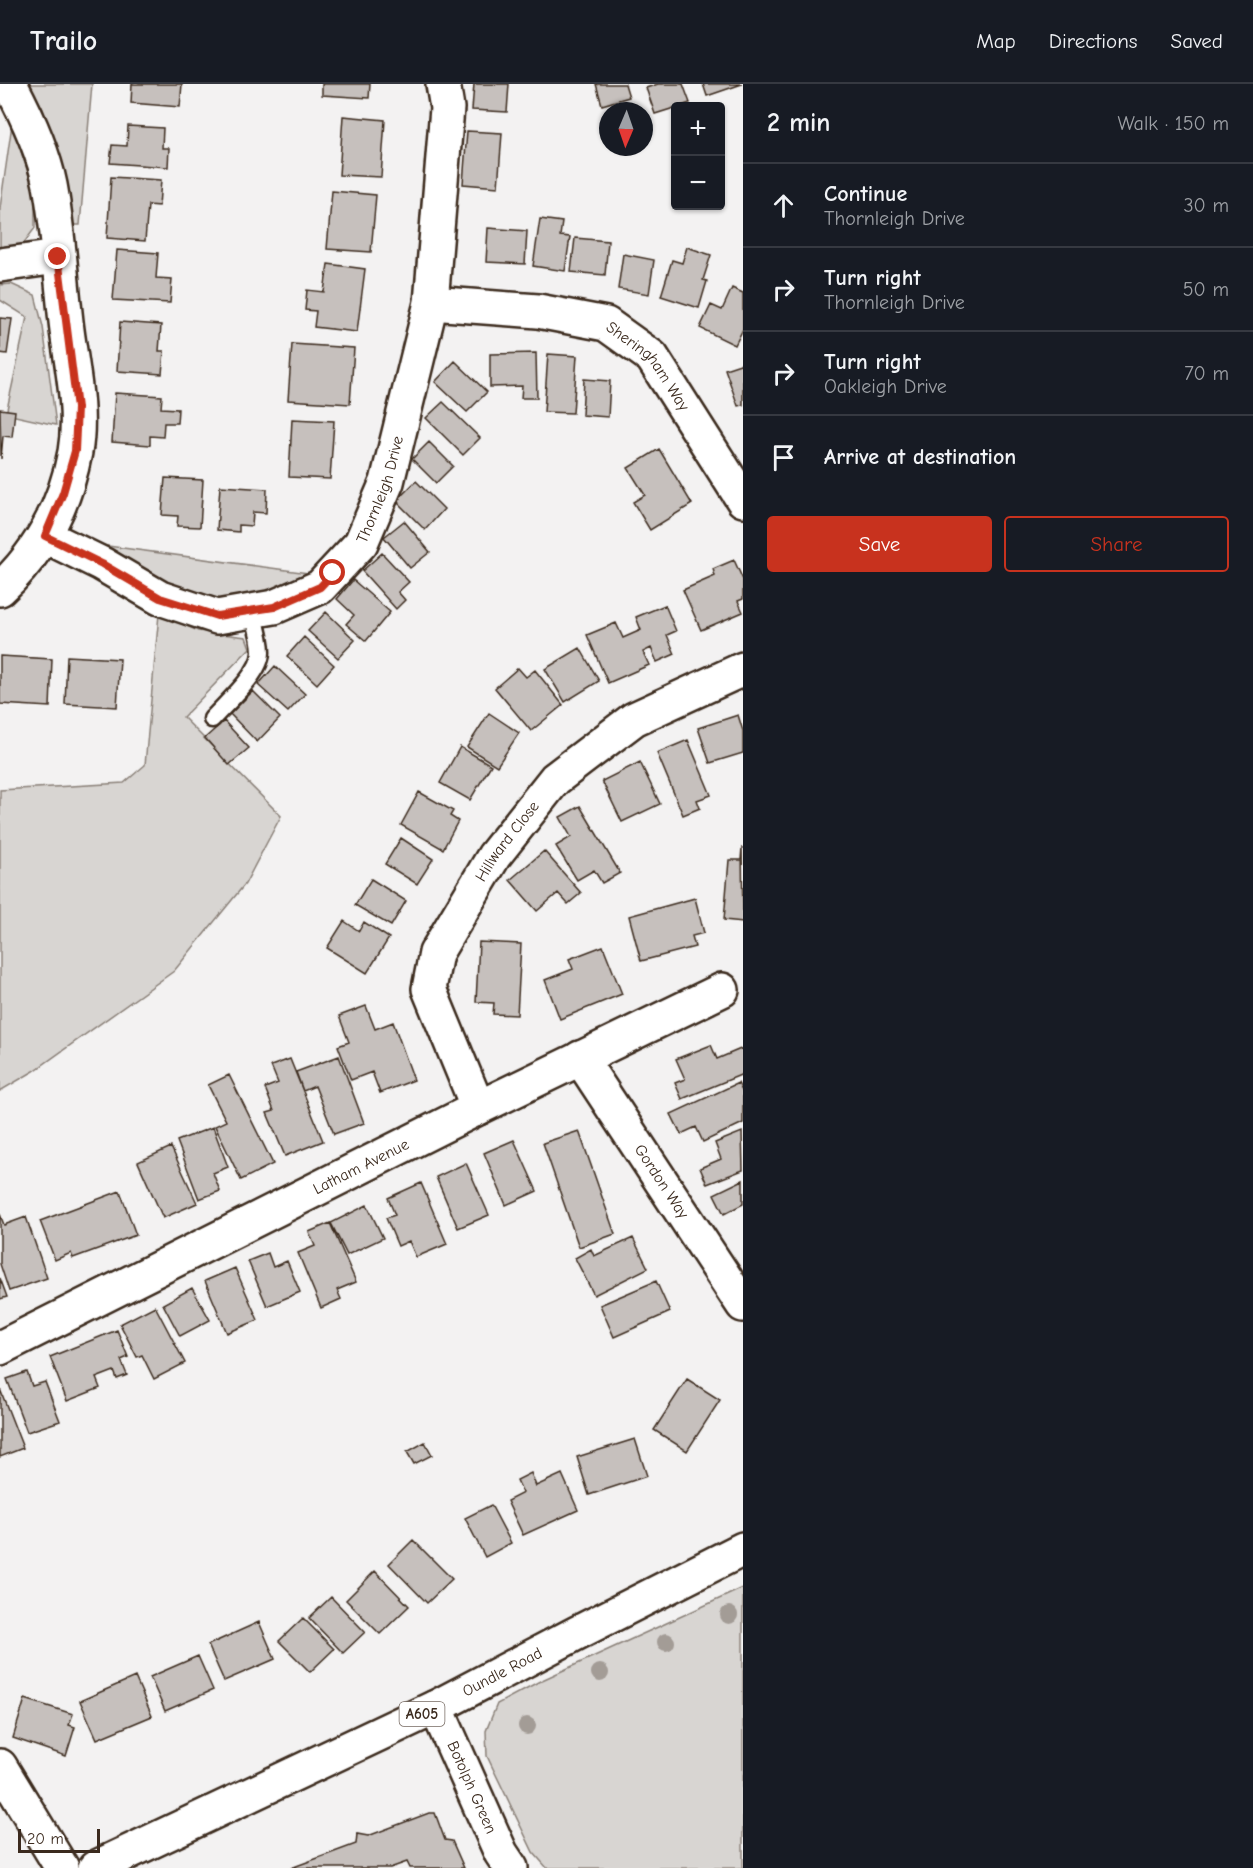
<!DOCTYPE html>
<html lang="en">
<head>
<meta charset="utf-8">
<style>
  :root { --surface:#171b24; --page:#242831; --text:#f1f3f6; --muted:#9ea1a6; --line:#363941; --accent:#c8321e }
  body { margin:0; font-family:"Comic Neue",sans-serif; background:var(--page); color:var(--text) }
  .controls { position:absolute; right:18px; top:18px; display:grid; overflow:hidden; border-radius:6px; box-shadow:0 2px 4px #0004 }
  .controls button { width:54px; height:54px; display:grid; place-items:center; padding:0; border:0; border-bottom:2px solid var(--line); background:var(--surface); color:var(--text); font:30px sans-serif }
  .compass { position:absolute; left:599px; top:18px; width:54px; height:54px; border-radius:50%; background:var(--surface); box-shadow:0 2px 4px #0004; rotate:182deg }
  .scale { position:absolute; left:18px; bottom:15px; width:82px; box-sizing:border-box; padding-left:6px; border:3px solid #3b2a1e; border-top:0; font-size:16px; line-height:21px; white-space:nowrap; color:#3b2a1e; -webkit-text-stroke:4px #fff; paint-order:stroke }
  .stop { position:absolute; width:18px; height:18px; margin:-14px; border:4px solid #c8321e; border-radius:50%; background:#fff }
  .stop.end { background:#c8321e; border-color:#fff; box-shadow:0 2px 6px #0008 }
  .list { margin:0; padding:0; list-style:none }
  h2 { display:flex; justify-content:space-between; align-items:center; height:78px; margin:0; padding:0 24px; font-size:26px }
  h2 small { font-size:20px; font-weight:400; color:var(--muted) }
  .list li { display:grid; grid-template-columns:39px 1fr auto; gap:18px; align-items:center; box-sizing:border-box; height:84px; padding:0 24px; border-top:2px solid var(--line) }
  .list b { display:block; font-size:22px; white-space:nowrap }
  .list p { margin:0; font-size:20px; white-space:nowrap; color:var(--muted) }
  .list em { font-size:20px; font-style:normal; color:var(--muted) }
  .actions { display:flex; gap:12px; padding:18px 24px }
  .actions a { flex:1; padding:14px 0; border:2px solid var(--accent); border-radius:6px; text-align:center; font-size:21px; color:var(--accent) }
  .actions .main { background:var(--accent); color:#fff }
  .icon { flex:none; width:33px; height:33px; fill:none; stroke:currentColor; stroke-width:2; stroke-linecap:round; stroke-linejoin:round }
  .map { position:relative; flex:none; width:743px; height:1784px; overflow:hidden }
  header { display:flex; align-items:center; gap:36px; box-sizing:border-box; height:84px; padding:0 30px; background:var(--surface); border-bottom:2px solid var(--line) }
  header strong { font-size:28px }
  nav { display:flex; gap:33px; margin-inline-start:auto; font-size:21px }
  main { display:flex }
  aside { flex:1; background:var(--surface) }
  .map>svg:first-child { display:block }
</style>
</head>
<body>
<header>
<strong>Trailo</strong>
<nav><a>Map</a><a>Directions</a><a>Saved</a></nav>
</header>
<main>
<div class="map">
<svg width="743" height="1784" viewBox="0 0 743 1784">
  <rect width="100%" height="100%" fill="#f3f2f2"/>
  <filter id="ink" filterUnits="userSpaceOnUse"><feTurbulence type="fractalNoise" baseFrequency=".0167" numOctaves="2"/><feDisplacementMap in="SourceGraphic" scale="12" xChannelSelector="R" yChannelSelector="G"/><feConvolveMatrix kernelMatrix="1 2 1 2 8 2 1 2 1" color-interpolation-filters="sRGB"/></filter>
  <g filter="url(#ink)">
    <!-- green -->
    <path fill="#d8d5d2" stroke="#8a8078" stroke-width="1.5" d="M29 0H92L80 141H70L66 100 43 25Z
      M12 40 35 110V144L20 164 0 170V124Z
      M11 200 35 211 43 243 56 341 6 330 27 233 0 216V201Z
      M93 460 316 490 296 505 210 518 163 504Z
      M159 530 198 547 246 553 250 564 183 633 281 732 245 800 174 887 34 987 0 1007V706L124 699 145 681Z
      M743 1504V1784H547L533 1768 487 1672 486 1647 497 1620 540 1597Z"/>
    <!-- building -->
    <path fill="#c6c0bd" stroke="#3b2a1e" stroke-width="1.5" d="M132 0H182L180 23 131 19Z
      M322 0H370L369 14 322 11Z
      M474 0H509L507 28 472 26Z
      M596 0H625L629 13 602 21Z
      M658 0H683L690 19 655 30 646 4Z
      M703 0H742L707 12Z
      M343 32 385 36 381 93 339 91Z
      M128 42 163 44 162 64H169L168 83 110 79 112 61 127 62Z
      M467 47 502 49 498 103 463 100Z
      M111 93 161 96 159 122 148 121 145 157 107 154Z
      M332 107 376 111 371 168 327 165Z
      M540 135 562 138 560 152 570 153 565 187 533 182Z
      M488 144 527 147 525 180 486 178Z
      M575 154 608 157 605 191 571 188Z
      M687 163 711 171 703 196 707 197 699 224 661 212 672 176 682 179Z
      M117 166 158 169 156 194 172 195 170 219 113 216Z
      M623 170 654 176 649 210 618 205Z
      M328 180 365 185 357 248 314 243 316 227 305 226 307 206 324 208Z
      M732 204 743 209V245L735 261 700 244 711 221 722 226Z
      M0 234 12 235 7 270 0 269Z
      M120 238 161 241 159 267H164L162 290 117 287Z
      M292 260 354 264 350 320 288 316Z
      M536 269 537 314H521L522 302 490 303V270Z
      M548 270 577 272 573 329 544 328Z
      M455 277 487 308 467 328 435 298Z
      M743 279V321L738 322 725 285Z
      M584 295 610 297 608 333 582 331Z
      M115 309 162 312 161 324 178 325 177 339H164L163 353 150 352V361L112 358Z
      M443 318 480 354 463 371 426 334Z
      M0 325 15 327 12 353 3 352 1 375Z
      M292 335 334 337 330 395 289 393Z
      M429 358 453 382 436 399 412 375Z
      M659 365 692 420 650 446 633 418 645 411 628 384Z
      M165 394 203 396 200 443 177 442 178 432 162 431Z
      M416 397 444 425 425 446 396 417Z
      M220 402 267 405 266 429 253 428 252 442 239 441V448L217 446Z
      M404 437 430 468 410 484 384 453Z
      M382 469 409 498 398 508 405 516 396 525 362 487Z
      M734 476 743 496V515L738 517 743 528 701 546 683 506 715 492 713 485Z
      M353 496 390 528 366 557 346 540 354 531 337 515Z
      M665 521 676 547 667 551 675 570 657 578 651 564 643 568 649 581 608 599 587 551 616 539 623 554 641 546 636 533Z
      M326 528 355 556 338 574 308 547Z
      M304 553 334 581 317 600 287 572Z
      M580 564 599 597 565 618 545 585Z
      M0 572 52 575 50 623 0 620Z
      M67 572 120 575 117 623 65 620Z
      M275 582 305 610 288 628 258 601Z
      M518 584 526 593 535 586 563 621 531 647 495 604Z
      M253 607 280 634 257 658 230 630Z
      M489 629 519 649 497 682 467 663Z
      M738 631 743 647V669L710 679 698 644Z
      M224 637 249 664 229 681 205 654Z
      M688 656 711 711 697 716 700 724 683 731 657 669Z
      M460 663 491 681 470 716 440 699Z
      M640 678 660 720 622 738 602 697Z
      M419 708 453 727 450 732 458 737 443 765 401 741Z
      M580 722 620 789 602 799 594 786 577 796 556 762 571 753 560 733Z
      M401 754 433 775 417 800 385 780Z
      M742 763 743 838 724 836 729 776H741Z
      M544 767 581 809 568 820 558 809 537 827 510 796Z
      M371 795 406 817 391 842 355 821Z
      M695 814 704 849 692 852 695 863 641 877 629 832Z
      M344 837 359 847 364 838 389 854 367 889 327 864Z
      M479 858 521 860 517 931 493 930 494 919 476 918Z
      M603 862 622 910 560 935 545 896 573 885 569 875Z
      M366 922 375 945 393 938 414 996 380 1009 372 988 351 996 338 962 349 958 339 932Z
      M711 961 717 975 743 964V990L682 1015 675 999 685 995 676 975Z
      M339 972 364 1039 334 1050 315 1002 303 1007 296 988Z
      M290 975 323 1057 285 1072 267 1029 274 1027 265 1004 278 999 271 982Z
      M229 991 273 1080 241 1096 215 1042 226 1037 208 1001Z
      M738 999 743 1009V1039L703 1058 696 1043 681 1050 671 1030Z
      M213 1043 228 1083 213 1089 220 1107 199 1115 177 1057Z
      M579 1047 615 1150 579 1163 543 1059Z
      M742 1048 743 1086 707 1100 700 1084 721 1075 715 1059Z
      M514 1056 537 1107 506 1121 484 1069Z
      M171 1063 197 1119 163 1134 138 1078Z
      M466 1079 489 1131 458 1144 436 1093Z
      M743 1096V1120L724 1130 714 1110Z
      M421 1099 447 1160 416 1173 409 1157 398 1162 386 1134 395 1131 388 1114Z
      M120 1107 136 1151 73 1174 71 1169 55 1176 40 1137Z
      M367 1121 383 1154 347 1171 331 1139Z
      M0 1130 4 1141 26 1133 47 1194 9 1207 0 1180Z
      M330 1139 356 1198 337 1206 341 1215 321 1224 298 1169 315 1162 309 1148Z
      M633 1154 648 1184 594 1211 575 1174 591 1165 594 1172Z
      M268 1169 273 1183 287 1177 300 1208 267 1222 248 1177Z
      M235 1184 258 1236 227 1249 205 1197Z
      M0 1194 7 1213 0 1215Z
      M656 1197 670 1228 614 1253 600 1221Z
      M192 1204 210 1236 180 1252 163 1220Z
      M155 1222 185 1279 154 1295 142 1271 137 1273 120 1240Z
      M117 1246 128 1273 121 1276 127 1291 117 1295 114 1287 96 1294 100 1304 67 1317 50 1273Z
      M27 1288 32 1302 45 1298 60 1337 27 1348 7 1295Z
      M687 1295 720 1316 687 1367 654 1346Z
      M0 1305 23 1364 0 1373Z
      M635 1355 647 1392 589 1411 577 1373Z
      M425 1358 432 1371 414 1380 407 1368Z
      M531 1389 536 1402 562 1390 578 1426 523 1451 507 1417 523 1409 517 1396Z
      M491 1421 511 1459 485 1473 465 1434Z
      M413 1456 452 1495 427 1519 389 1480Z
      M375 1487 409 1522 380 1550 346 1516Z
      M331 1513 365 1548 343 1569 309 1534Z
      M303 1534 334 1565 310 1588 279 1557Z
      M259 1538 275 1575 224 1597 208 1561Z
      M198 1572 213 1606 165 1627 150 1593Z
      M135 1593 152 1632 97 1655 80 1617Z
      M25 1615 73 1630 69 1641 75 1643 66 1672 13 1654Z
      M429 1729H435L445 1756 452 1757 464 1784H410L407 1778 390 1784H291L356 1760 357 1750 368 1752Z"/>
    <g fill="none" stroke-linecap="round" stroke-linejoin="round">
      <defs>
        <path id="service" d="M212 635C226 619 261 589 261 568 261 554 256 540 252 526"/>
        <g id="minor">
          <path d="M0 181 58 173"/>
          <path id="s1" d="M431 219 538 227 606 240 652 273 743 416"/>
          <path id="s2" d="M45 452 102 480 160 514 217 533 274 523 320 503 361 459 387 398 431 219 447 24 443 0"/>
          <path d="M0 505C40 468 65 422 75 368 82 328 72 285 67 246 61 198 59 149 50 101 43 66 27 32 10 0"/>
          <path id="s3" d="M580 974 743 1221"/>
          <path id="s4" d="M478 1024 429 905 436 869 494 772 555 695 634 635 743 585"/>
          <path id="s5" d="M0 1264 478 1024 722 906"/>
          <path id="s6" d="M436 1623 501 1769 511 1784"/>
          <path d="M0 1682 62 1784"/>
        </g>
        <g id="primary">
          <path id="s7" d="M95 1784 436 1623 577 1549 743 1465"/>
        </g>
      </defs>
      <!-- service casing -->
      <use href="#service" stroke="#3b2a1e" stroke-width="21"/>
      <!-- minor casing -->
      <use href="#minor" stroke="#3b2a1e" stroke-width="38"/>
      <!-- primary casing -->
      <use href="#primary" stroke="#3b2a1e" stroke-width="38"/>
      <!-- service -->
      <use href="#service" stroke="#fff" stroke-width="16"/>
      <!-- minor -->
      <use href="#minor" stroke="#fff" stroke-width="33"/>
      <!-- primary -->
      <use href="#primary" stroke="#fff" stroke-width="33"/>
    </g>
    <!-- trees -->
    <g fill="#a39c96">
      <circle cx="729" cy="1531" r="9"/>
      <circle cx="666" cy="1558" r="9"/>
      <circle cx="600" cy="1589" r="9"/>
      <circle cx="527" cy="1642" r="9"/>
    </g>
  </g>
  <g fill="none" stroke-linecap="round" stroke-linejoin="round" filter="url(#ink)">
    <!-- route -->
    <path stroke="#c8321e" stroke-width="8" d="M58 173 77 324 75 367 63 409 45 452 102 480 160 514 217 532 274 523 320 503 333 489"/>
  </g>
  <g text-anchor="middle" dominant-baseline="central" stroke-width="6" stroke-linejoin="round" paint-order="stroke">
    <!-- shield labels -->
    <rect fill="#fff" stroke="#766a62" stroke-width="1.5" x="399.5" y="1618" width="45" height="24" rx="4.5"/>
    <g font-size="15" font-weight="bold" fill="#3b2a1e">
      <text x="422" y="1630">A605</text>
    </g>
    <!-- street labels -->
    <g font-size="16" fill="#3b2a1e" stroke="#fff">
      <text stroke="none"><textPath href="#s1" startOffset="237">Sheringham Way</textPath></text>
      <text stroke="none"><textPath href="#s2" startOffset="416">Thornleigh Drive</textPath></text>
      <text stroke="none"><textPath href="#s4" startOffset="298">Hillward Close</textPath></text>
      <text stroke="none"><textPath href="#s5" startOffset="404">Latham Avenue</textPath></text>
      <text stroke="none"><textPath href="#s3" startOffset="148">Gordon Way</textPath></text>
      <text stroke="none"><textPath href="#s7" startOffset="452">Oundle Road</textPath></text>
      <text stroke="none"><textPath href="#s6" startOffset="88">Botolph Green</textPath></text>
    </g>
  </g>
</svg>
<div class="controls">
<button>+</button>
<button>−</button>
</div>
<svg class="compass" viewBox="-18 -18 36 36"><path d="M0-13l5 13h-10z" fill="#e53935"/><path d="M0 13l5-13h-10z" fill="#9ea1a6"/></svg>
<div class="scale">20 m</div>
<div class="stop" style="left:333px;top:489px"></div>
<div class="stop end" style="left:58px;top:173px"></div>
</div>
<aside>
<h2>2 min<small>Walk · 150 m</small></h2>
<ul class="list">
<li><svg class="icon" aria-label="ahead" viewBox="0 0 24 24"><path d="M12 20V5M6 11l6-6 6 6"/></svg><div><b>Continue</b><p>Thornleigh Drive</p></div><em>30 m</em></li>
<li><svg class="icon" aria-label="right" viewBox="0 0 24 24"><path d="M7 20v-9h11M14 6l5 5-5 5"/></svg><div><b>Turn right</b><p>Thornleigh Drive</p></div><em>50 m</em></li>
<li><svg class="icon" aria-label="right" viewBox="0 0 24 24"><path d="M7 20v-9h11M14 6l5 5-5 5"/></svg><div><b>Turn right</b><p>Oakleigh Drive</p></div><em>70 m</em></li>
<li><svg class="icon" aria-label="arrive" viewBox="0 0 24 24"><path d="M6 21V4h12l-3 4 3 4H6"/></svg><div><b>Arrive at destination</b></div></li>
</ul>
<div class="actions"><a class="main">Save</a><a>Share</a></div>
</aside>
</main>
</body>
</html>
